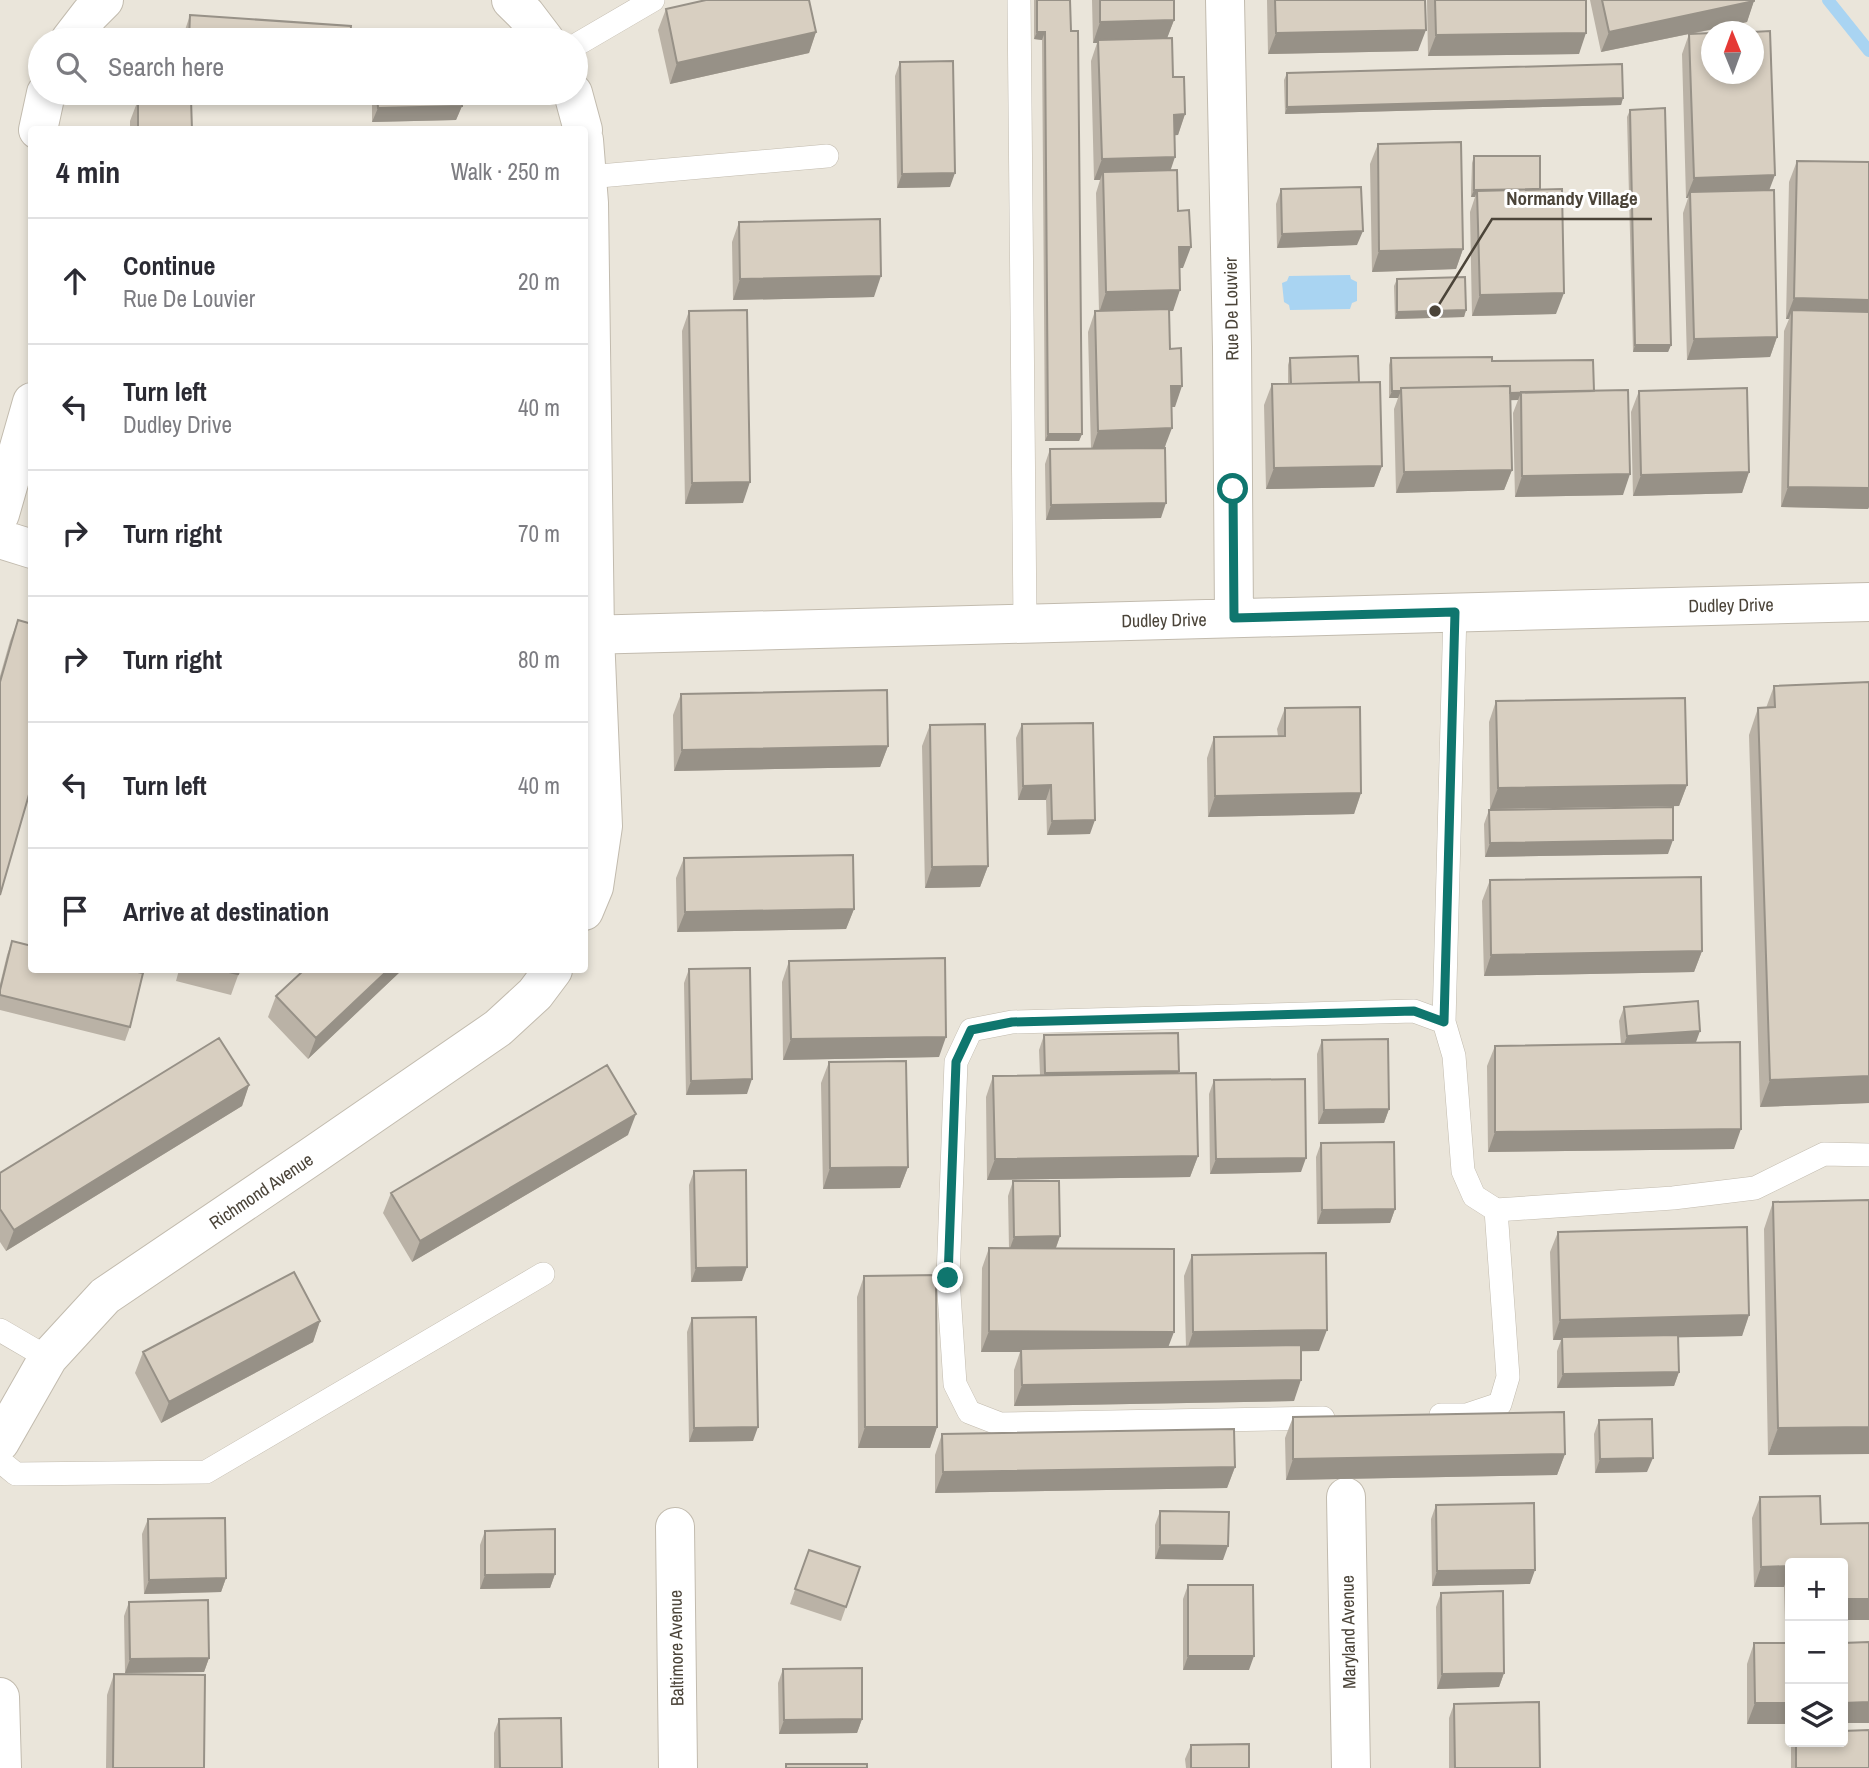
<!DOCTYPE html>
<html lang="en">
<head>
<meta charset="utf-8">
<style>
  :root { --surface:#fff; --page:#f7f7f7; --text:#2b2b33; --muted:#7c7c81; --line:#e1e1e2 }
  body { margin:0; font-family:"Archivo Narrow",sans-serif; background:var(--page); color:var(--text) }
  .controls { position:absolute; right:21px; bottom:21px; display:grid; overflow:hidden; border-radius:7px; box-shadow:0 4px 10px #0003 }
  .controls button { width:63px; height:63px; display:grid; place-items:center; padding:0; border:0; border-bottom:2px solid var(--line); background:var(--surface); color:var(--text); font:35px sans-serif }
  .compass { position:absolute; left:1701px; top:21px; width:63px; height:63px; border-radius:50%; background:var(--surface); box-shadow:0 4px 10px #0003; rotate:359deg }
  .stop { position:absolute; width:21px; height:21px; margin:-16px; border:5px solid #0f766e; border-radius:50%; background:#fff }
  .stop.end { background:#0f766e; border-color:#fff; box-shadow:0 2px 7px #0008 }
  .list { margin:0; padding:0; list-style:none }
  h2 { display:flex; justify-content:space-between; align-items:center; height:91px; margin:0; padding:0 28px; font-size:30px }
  h2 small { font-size:23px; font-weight:400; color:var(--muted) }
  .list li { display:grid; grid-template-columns:46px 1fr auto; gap:21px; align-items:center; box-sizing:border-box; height:126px; padding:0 28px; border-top:2px solid var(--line) }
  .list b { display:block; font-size:26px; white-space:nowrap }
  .list p { margin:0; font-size:23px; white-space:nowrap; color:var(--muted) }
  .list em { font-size:23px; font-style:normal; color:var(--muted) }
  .icon { flex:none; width:38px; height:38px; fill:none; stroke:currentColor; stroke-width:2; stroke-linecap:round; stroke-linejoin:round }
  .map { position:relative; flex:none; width:1869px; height:1768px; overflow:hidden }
  .search { position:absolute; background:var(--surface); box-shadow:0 4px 10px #0003; left:28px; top:28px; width:560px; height:77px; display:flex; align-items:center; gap:18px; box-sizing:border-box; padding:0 24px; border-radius:38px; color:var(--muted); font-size:26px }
  .panel { position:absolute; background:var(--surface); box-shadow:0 4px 10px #0003; left:28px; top:126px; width:560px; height:847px; border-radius:7px }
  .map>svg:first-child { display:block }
</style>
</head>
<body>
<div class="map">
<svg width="1869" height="1768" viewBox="0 0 1869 1768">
  <rect width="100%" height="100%" fill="#f6f3ec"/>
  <!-- residential -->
  <path fill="#eae5da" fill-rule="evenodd" d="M0 0H1869V1768H0ZM1712 32H1754V74H1712ZM40 40H576V93H40ZM32 130H584V970H32ZM1790 1563H1843V1742H1790Z"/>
  <!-- water -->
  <path fill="#a9d4f2" d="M1350 275 1351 279 1357 282V301L1352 303 1350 309 1290 310 1289 305 1284 302 1282 283 1287 281 1289 276Z"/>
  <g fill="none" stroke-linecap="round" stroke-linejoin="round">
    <!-- stream -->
    <path stroke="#a9d4f2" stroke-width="12" d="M1828 0 1869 51"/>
    <defs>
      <path id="lane" d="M1019 0 1025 623
        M576 45 653 0
        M588 177 827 156
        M1444 1022 1455 612
        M0 1330 48 1358
        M1441 1415H1467L1500 1404 1508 1377 1496 1210
        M1323 1418 1000 1424 969 1412 955 1384 948 1278 956 1062 971 1030 1012 1022 1414 1011 1444 1022 1454 1056 1463 1171 1474 1196 1496 1210 1673 1198 1755 1188 1824 1154 1869 1155
        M0 1461 16 1474 206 1472 543 1274"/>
      <path id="street" d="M511 0 526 15 545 40
        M1225 0 1232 347 1234 618
        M70 40 90 14 104 0
        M573 93 583 130
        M38 130 46 93
        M584 140 589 203 595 635 603 826 594 887 584 911
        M0 514 32 402
        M0 539 32 549
        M584 635 1869 602
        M0 1442 48 1358 105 1296 312 1156 498 1028 535 994 553 970
        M1346 1497 1351 1768
        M675 1527 678 1768
        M0 1697 2 1768"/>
    </defs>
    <!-- lane casing -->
    <use href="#lane" stroke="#c2bbae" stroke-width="24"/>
    <!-- street casing -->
    <use href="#street" stroke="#c2bbae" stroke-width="40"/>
    <!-- lane -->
    <use href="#lane" stroke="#fff" stroke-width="23"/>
    <!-- street -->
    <use href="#street" stroke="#fff" stroke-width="38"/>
  </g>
  <!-- wall -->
  <path fill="#bab2a6" d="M1034 0H1070L1082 434 1079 441H1045L1042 40 1034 39Z
    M1092 0H1174V20L1167 38 1173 77 1185 114 1178 135H1174L1170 170 1178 211 1183 268H1180L1173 311H1169L1170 349 1175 407H1171L1165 448 1161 518 1046 520 1045 464 1050 449H1091L1088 332 1095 311H1099L1096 193 1100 180H1094L1091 61 1097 43H1093Z
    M1267 0H1425L1418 51 1268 54Z
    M1427 0H1586L1579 54 1428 56Z
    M1590 0H1754L1747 22 1691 34 1769 190 1777 337 1770 357 1687 360 1683 213 1688 198H1686L1682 54 1689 34 1601 52Z
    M666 9 816 32 809 53 670 84 658 30Z
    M190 15 350 40H183V36Z
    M900 62 950 187 897 188 895 76Z
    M1287 73 1623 98 1621 105 1285 114 1284 80Z
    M372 93H461L462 106 456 120 372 122Z
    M138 100 192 130H130V121Z
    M1630 110 1671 345 1668 352H1633L1627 117Z
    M1378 144 1463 249 1456 269 1372 272 1370 164Z
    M1474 156 1540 189 1556 314 1472 316 1470 212 1475 197H1471L1472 163Z
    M1797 161 1869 162V507L1868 509 1781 507 1784 331 1789 319H1786L1789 182Z
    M1281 189 1357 245 1277 248 1276 204Z
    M739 222 874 297 733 300 732 242Z
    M1397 279 1466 310 1464 317 1395 319 1394 286Z
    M689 311 743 503 685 504 682 331Z
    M1290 358 1359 382 1382 466 1374 487 1266 489 1264 405 1272 384H1288V365Z
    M1391 358 1492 361 1594 391 1623 495 1515 497 1513 413 1518 400H1510L1512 470 1504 490 1396 493 1394 409 1398 398H1389V365Z
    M1639 391 1749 472 1742 493 1633 496 1631 412Z
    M18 620 0 895V676L10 641Z
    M1869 682V1103L1760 1107 1749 735 1758 708H1766L1774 686Z
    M681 694 888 746 880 767 674 771 673 715Z
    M1496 701 1687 785 1679 806 1490 809 1489 722Z
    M1285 708 1361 793 1354 814 1208 817 1207 758 1214 737 1278 736 1277 729Z
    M1022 724 1090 834 1047 835 1046 800H1018L1016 738Z
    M930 725 988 866 980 887 925 888 922 746Z
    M1489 810 1668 854 1485 857 1484 824Z
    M684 858 854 909 846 929 677 932 676 878Z
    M1490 880 1702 951 1694 972 1484 976 1482 901Z
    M12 941 130 1027 125 1041 0 1010V984L7 955Z
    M789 961 939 1057 783 1060 782 982Z
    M689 969 747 1094 686 1095 684 983Z
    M179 970H240L231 995 176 981Z
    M304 970H402L308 1059 268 1017 276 996Z
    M1624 1007 1696 1043 1734 1149 1488 1152 1487 1066 1495 1046 1621 1044 1619 1021Z
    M1044 1035 1179 1071 1178 1073 1198 1156 1190 1177 987 1180 986 1097 993 1076 1040 1075 1039 1050Z
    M1322 1040 1389 1109 1384 1123 1318 1124 1317 1054Z
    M829 1062 908 1167 900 1188 823 1189 821 1083Z
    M1214 1080 1301 1172 1210 1174 1209 1094Z
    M249 1085 242 1106 6 1251 0 1242V1173Z
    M628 1135 412 1262 383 1213 391 1193Z
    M1321 1143 1395 1209 1390 1223 1317 1224 1316 1157Z
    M694 1171 742 1281 691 1282 689 1185Z
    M1013 1181 1060 1236 1056 1248 1168 1347H1186L1184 1276 1192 1255 1319 1351H1301L1294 1401 1014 1406V1370L1020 1352H981L982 1268 989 1248H1009L1008 1196Z
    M1869 1200 1768 1455 1764 1229 1773 1202Z
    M1558 1232 1749 1315 1742 1336 1678 1337 1679 1372 1674 1386 1557 1388V1351L1561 1340H1553L1550 1252Z
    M864 1276 937 1427 930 1448H858L857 1297Z
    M692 1318 753 1441 689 1442 687 1332Z
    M320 1321 313 1342 161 1423 135 1373 143 1352Z
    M1293 1417 1565 1454 1557 1475 1286 1480 1285 1438Z
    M1599 1420 1647 1472 1595 1473 1594 1434Z
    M942 1434 1235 1467 1227 1488 935 1493V1455Z
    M1760 1497 1790 1563V1621H1785L1784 1587H1754L1752 1518Z
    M1436 1505 1530 1584 1432 1586 1431 1519Z
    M1160 1511 1223 1560 1155 1559V1525Z
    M148 1519 226 1578 221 1592 144 1594 142 1534Z
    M485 1531 555 1574 550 1588 480 1589V1545Z
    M809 1550 860 1567 841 1621 790 1604Z
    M1188 1585 1249 1670H1183V1599Z
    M1441 1593 1504 1673 1499 1687 1437 1689 1436 1607Z
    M129 1602 209 1658 204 1672 125 1673 124 1616Z
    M1754 1643H1790V1724H1747V1664Z
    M783 1669 862 1719 857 1733 779 1734 778 1683Z
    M114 1674 204 1768H106L107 1695Z
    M1454 1704 1540 1768H1449V1718Z
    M499 1719 562 1768H494V1733Z
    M1792 1742H1843L1869 1768H1791V1746Z
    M1191 1745 1249 1768H1186L1185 1759Z"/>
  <!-- shaded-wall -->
  <path fill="#979187" d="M1754 1 1747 22 1601 52 1609 32Z
    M1174 20 1166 41 1098 40 1097 43H1093L1100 22Z
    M1426 30 1418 51 1268 54 1276 33Z
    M816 32 809 53 670 84 677 63Z
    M1037 32H1045L1042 40 1034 39Z
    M1586 33 1579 54 1428 56 1436 35Z
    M227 93H342L340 100Z
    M1623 98 1621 105 1285 114 1287 107Z
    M462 106 456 120 372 122 378 108Z
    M1185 114 1178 135 1166 136 1174 115Z
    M1175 157 1168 178 1103 172 1100 180H1094L1102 159Z
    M955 173 950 187 897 188 902 174Z
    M1775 175 1767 196 1690 192 1688 198H1686L1694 178Z
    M1474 190 1538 198 1477 191 1475 197H1471Z
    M1363 231 1357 245 1277 248 1282 234Z
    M1179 247H1191L1183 268H1172Z
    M1463 249 1456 269 1372 272 1379 251Z
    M881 276 874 297 733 300 740 279Z
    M1180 290 1173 311 1099 313 1106 292Z
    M1564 293 1556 314 1472 316 1480 295Z
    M1794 298 1869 300V321L1792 310 1789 319H1786Z
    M1466 310 1464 317 1395 319 1397 312Z
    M1777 337 1770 357 1687 360 1694 339Z
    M1635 345H1671L1668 352H1633Z
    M1171 386H1182L1175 407H1163Z
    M1392 391H1401L1398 398H1389Z
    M1491 393H1521L1518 400 1488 401Z
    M1172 428 1164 449 1091 452 1098 431Z
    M1048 434H1082L1079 441H1045Z
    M1382 466 1374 487 1266 489 1274 468Z
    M1512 470 1504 490 1396 493 1404 472Z
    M1749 472 1742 493 1633 496 1641 475Z
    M1630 474 1623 495 1515 497 1522 476Z
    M750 482 743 503 685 504 692 483Z
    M1788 487 1869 488V507L1868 509 1781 507Z
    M1166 503 1161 518 1046 520 1051 505Z
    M888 746 880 767 674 771 682 750Z
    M1051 785 1046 800H1018L1023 786Z
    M1687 785 1679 806 1490 809 1498 788Z
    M1361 793 1354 814 1208 817 1215 796Z
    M1095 820 1090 834 1047 835 1052 821Z
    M1673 840 1668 854 1485 857 1490 843Z
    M988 866 980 887 925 888 932 867Z
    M854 909 846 929 677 932 685 912Z
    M1702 951 1694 972 1484 976 1491 955Z
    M388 970H402L308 1059 316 1038Z
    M1700 1031 1695 1045 1622 1050 1627 1036Z
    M946 1037 939 1057 783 1060 791 1039Z
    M1179 1071 1174 1085 1040 1087 1045 1073Z
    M1869 1076V1103L1760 1107 1770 1080Z
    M752 1079 747 1094 686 1095 691 1081Z
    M249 1085 242 1106 6 1251 14 1230Z
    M1389 1109 1384 1123 1318 1124 1324 1110Z
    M636 1114 628 1135 412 1262 420 1241Z
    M1741 1129 1734 1149 1488 1152 1495 1132Z
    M1198 1156 1190 1177 987 1180 995 1159Z
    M1306 1158 1301 1172 1210 1174 1216 1159Z
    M908 1167 900 1188 823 1189 830 1168Z
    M1395 1209 1390 1223 1317 1224 1322 1210Z
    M1060 1236 1055 1250 1009 1251 1014 1237Z
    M747 1267 742 1281 691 1282 696 1268Z
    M1749 1315 1742 1336 1562 1340V1337L1561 1340H1553L1560 1320Z
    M320 1321 313 1342 161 1423 169 1402Z
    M1327 1330 1319 1351 1186 1353 1193 1332Z
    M989 1331 1174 1332 1166 1353 1021 1349 1020 1352H981Z
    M1679 1372 1674 1386 1557 1388 1563 1374Z
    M1301 1380 1294 1401 1014 1406 1022 1385Z
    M758 1427 753 1441 689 1442 694 1428Z
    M865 1427H937L930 1448H858Z
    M1869 1427V1454L1768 1455 1778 1428Z
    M1565 1454 1557 1475 1286 1480 1293 1459Z
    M1653 1458 1647 1472 1595 1473 1600 1459Z
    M1235 1467 1227 1488 935 1493 943 1472Z
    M1160 1545 1228 1546 1223 1560 1155 1559Z
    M1790 1566V1571L1784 1587H1754L1761 1567Z
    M1535 1570 1530 1584 1432 1586 1437 1571Z
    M555 1574 550 1588 480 1589 485 1575Z
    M226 1578 221 1592 144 1594 149 1580Z
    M1843 1599H1869V1620H1843Z
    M1790 1606V1621H1785Z
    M1188 1656H1254L1249 1670H1183Z
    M209 1658 204 1672 125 1673 130 1659Z
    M1504 1673 1499 1687 1437 1689 1442 1674Z
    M1869 1702V1723H1843V1703Z
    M1755 1703H1790V1724H1747Z
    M862 1719 857 1733 779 1734 784 1720Z"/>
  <!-- building -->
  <path fill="#d8cfc1" stroke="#979187" stroke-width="2" d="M706 0H809L816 32 677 63 666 9Z
    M1037 0H1070L1071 31H1078L1082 434H1048L1045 32H1037Z
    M1100 0H1174V20L1100 22Z
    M1275 0H1425L1426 30 1276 33Z
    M1435 0H1586V33L1436 35Z
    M1602 0H1754V1L1609 32Z
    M190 15 351 26 350 40H189Z
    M1770 31 1775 175 1694 178 1689 34 1712 33V74H1754V32H1752Z
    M1172 38 1173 77H1184L1185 114 1174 115 1175 157 1102 159 1098 40Z
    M953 61 955 173 902 174 900 62Z
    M1622 64 1623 98 1287 107V73Z
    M377 93H461L462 106 378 108Z
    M191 99 192 130H138V100Z
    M1665 108 1671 345H1635L1630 110Z
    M1461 142 1463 249 1379 251 1378 144Z
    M1474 156H1540V189L1474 190Z
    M1797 161 1869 162V300L1794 298Z
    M1177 170 1178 211 1189 210 1191 247H1179L1180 290 1106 292 1103 172Z
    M1361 187 1363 231 1282 234 1281 189Z
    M1562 189 1564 293 1480 295 1477 191Z
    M1774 190 1777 337 1694 339 1690 192Z
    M880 219 881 276 740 279 739 222Z
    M1465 277 1466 310 1397 312V279Z
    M1169 309 1170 349 1181 348 1182 386H1171L1172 428 1098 431 1095 311Z
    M747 310 750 482 692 483 689 311Z
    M1792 310 1869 312V488L1788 487Z
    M1358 356 1359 382 1291 384 1290 358Z
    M1492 357V361L1593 360 1594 391 1510 393V386L1401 388V391H1392L1391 358Z
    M1380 382 1382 466 1274 468 1272 384Z
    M1510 386 1512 470 1404 472 1401 388Z
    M1747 388 1749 472 1641 475 1639 391Z
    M1628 390 1630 474 1522 476 1521 392Z
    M1165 448 1166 503 1051 505 1050 449Z
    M18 620 32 624V784L0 895V682Z
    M1869 682V1076L1770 1080 1758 708 1775 707 1774 686Z
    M887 690 888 746 682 750 681 694Z
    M1685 698 1687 785 1498 788 1496 701Z
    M1360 707 1361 793 1215 796 1214 737 1285 736V708Z
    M1093 723 1095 820 1052 821 1051 785 1023 786 1022 724Z
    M985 724 988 866 932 867 930 725Z
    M1673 807V840L1490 843 1489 810Z
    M853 855 854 909 685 912 684 858Z
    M1701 877 1702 951 1491 955 1490 880Z
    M12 941 32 946V970H127L143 973 130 1027 0 995V990Z
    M945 958 946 1037 791 1039 789 961Z
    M750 968 752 1079 691 1081 689 969Z
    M220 970H240L238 974Z
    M304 970H388L316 1038 276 996Z
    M1698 1001 1700 1031 1627 1036 1624 1007Z
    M1178 1033 1179 1071 1045 1073 1044 1035Z
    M219 1038 249 1085 14 1230 0 1209V1173Z
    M1388 1039 1389 1109 1324 1110 1322 1040Z
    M1740 1042 1741 1129 1495 1132V1046Z
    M906 1061 908 1167 830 1168 829 1062Z
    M607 1065 636 1114 420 1241 391 1193Z
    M1196 1073 1198 1156 995 1159 993 1076Z
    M1305 1079 1306 1158 1216 1159 1214 1080Z
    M1394 1142 1395 1209 1322 1210 1321 1143Z
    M746 1170 747 1267 696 1268 694 1171Z
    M1013 1181H1059L1060 1236 1014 1237Z
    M1869 1200V1427L1778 1428 1773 1202Z
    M1747 1227 1749 1315 1560 1320 1558 1232Z
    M989 1248 1174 1249V1332L989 1331Z
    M1326 1253 1327 1330 1193 1332 1192 1255Z
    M294 1272 320 1321 169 1402 143 1352Z
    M936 1275 937 1427H865L864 1276Z
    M756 1317 758 1427 694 1428 692 1318Z
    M1678 1335 1679 1372 1563 1374 1562 1337Z
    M1301 1345V1380L1022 1385 1021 1349Z
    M1564 1412 1565 1454 1293 1459V1417Z
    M1652 1419 1653 1458 1600 1459 1599 1420Z
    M1234 1429 1235 1467 943 1472 942 1434Z
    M1820 1496 1821 1524 1869 1523V1599H1843V1563H1790V1566L1761 1567 1760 1497Z
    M1534 1503 1535 1570 1437 1571 1436 1505Z
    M1160 1511 1229 1512 1228 1546 1160 1545Z
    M225 1518 226 1578 149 1580 148 1519Z
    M555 1529V1574L485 1575V1531Z
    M809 1550 860 1567 846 1607 795 1589Z
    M1188 1585H1253L1254 1656H1188Z
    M1503 1591 1504 1673 1442 1674 1441 1593Z
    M208 1600 209 1658 130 1659 129 1602Z
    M1869 1642V1702L1843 1703V1643Z
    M1754 1643H1790V1703H1755Z
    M862 1668V1719L784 1720 783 1669Z
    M114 1674 205 1675 204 1768H113Z
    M1539 1702 1540 1768H1455L1454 1704Z
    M561 1718 562 1768H500L499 1719Z
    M1869 1730V1768H1796V1742H1843V1731Z
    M1249 1744V1768H1191V1745Z
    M786 1764H867V1768H786Z"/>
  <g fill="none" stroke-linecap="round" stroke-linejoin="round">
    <!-- route -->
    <path stroke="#0f766e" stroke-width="9" d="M948 1278 956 1062 971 1030 1012 1022 1414 1011 1444 1022 1455 612 1234 618 1233 489"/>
  </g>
  <g text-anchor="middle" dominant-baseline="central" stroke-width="6" stroke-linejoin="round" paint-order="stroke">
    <!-- street labels -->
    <g font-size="18" fill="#4b4439" stroke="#fff">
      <text transform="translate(1231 309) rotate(-91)">Rue De Louvier</text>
      <text transform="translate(1731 605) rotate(-1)">Dudley Drive</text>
      <text transform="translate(1164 620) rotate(-1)">Dudley Drive</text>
      <text transform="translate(261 1191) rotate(-34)">Richmond Avenue</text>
      <text transform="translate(1348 1632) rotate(-91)">Maryland Avenue</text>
      <text transform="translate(676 1648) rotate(-91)">Baltimore Avenue</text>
    </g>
  </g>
  <!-- callouts -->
  <path fill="none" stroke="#4b4439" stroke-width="2.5" d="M1435 311L1492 219H1652"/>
  <circle fill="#4b4439" stroke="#fff" stroke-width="2.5" cx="1435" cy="311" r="7"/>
  <g font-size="19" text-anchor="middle" font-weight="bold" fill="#4b4439" stroke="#fff" stroke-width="6" stroke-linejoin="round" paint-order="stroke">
    <text x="1572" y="205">Normandy Village</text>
  </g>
</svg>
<div class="controls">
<button>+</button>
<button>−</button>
<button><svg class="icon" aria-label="layers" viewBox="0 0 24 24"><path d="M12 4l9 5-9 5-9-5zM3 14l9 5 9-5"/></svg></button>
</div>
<svg class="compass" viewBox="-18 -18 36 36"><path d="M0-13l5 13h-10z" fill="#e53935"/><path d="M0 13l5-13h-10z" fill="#7c7c81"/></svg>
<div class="stop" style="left:1233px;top:489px"></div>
<div class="stop end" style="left:948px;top:1278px"></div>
<div class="search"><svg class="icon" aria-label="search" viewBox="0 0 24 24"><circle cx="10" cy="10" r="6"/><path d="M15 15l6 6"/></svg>Search here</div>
<section class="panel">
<h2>4 min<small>Walk · 250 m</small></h2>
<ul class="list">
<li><svg class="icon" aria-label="ahead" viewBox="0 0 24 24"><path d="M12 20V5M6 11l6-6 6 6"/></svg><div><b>Continue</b><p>Rue De Louvier</p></div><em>20 m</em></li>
<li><svg class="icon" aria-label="left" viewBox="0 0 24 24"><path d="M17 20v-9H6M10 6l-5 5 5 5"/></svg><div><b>Turn left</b><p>Dudley Drive</p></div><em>40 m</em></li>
<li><svg class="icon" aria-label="right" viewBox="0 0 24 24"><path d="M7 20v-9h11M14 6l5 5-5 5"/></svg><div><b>Turn right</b></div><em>70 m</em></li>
<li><svg class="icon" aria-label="right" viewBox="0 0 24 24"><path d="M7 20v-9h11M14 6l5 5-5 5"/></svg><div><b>Turn right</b></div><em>80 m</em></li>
<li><svg class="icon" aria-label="left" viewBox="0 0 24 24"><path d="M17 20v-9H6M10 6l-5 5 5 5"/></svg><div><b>Turn left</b></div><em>40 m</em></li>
<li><svg class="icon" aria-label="arrive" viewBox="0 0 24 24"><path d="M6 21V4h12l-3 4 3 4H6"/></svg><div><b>Arrive at destination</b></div></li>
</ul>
</section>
</div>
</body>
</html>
